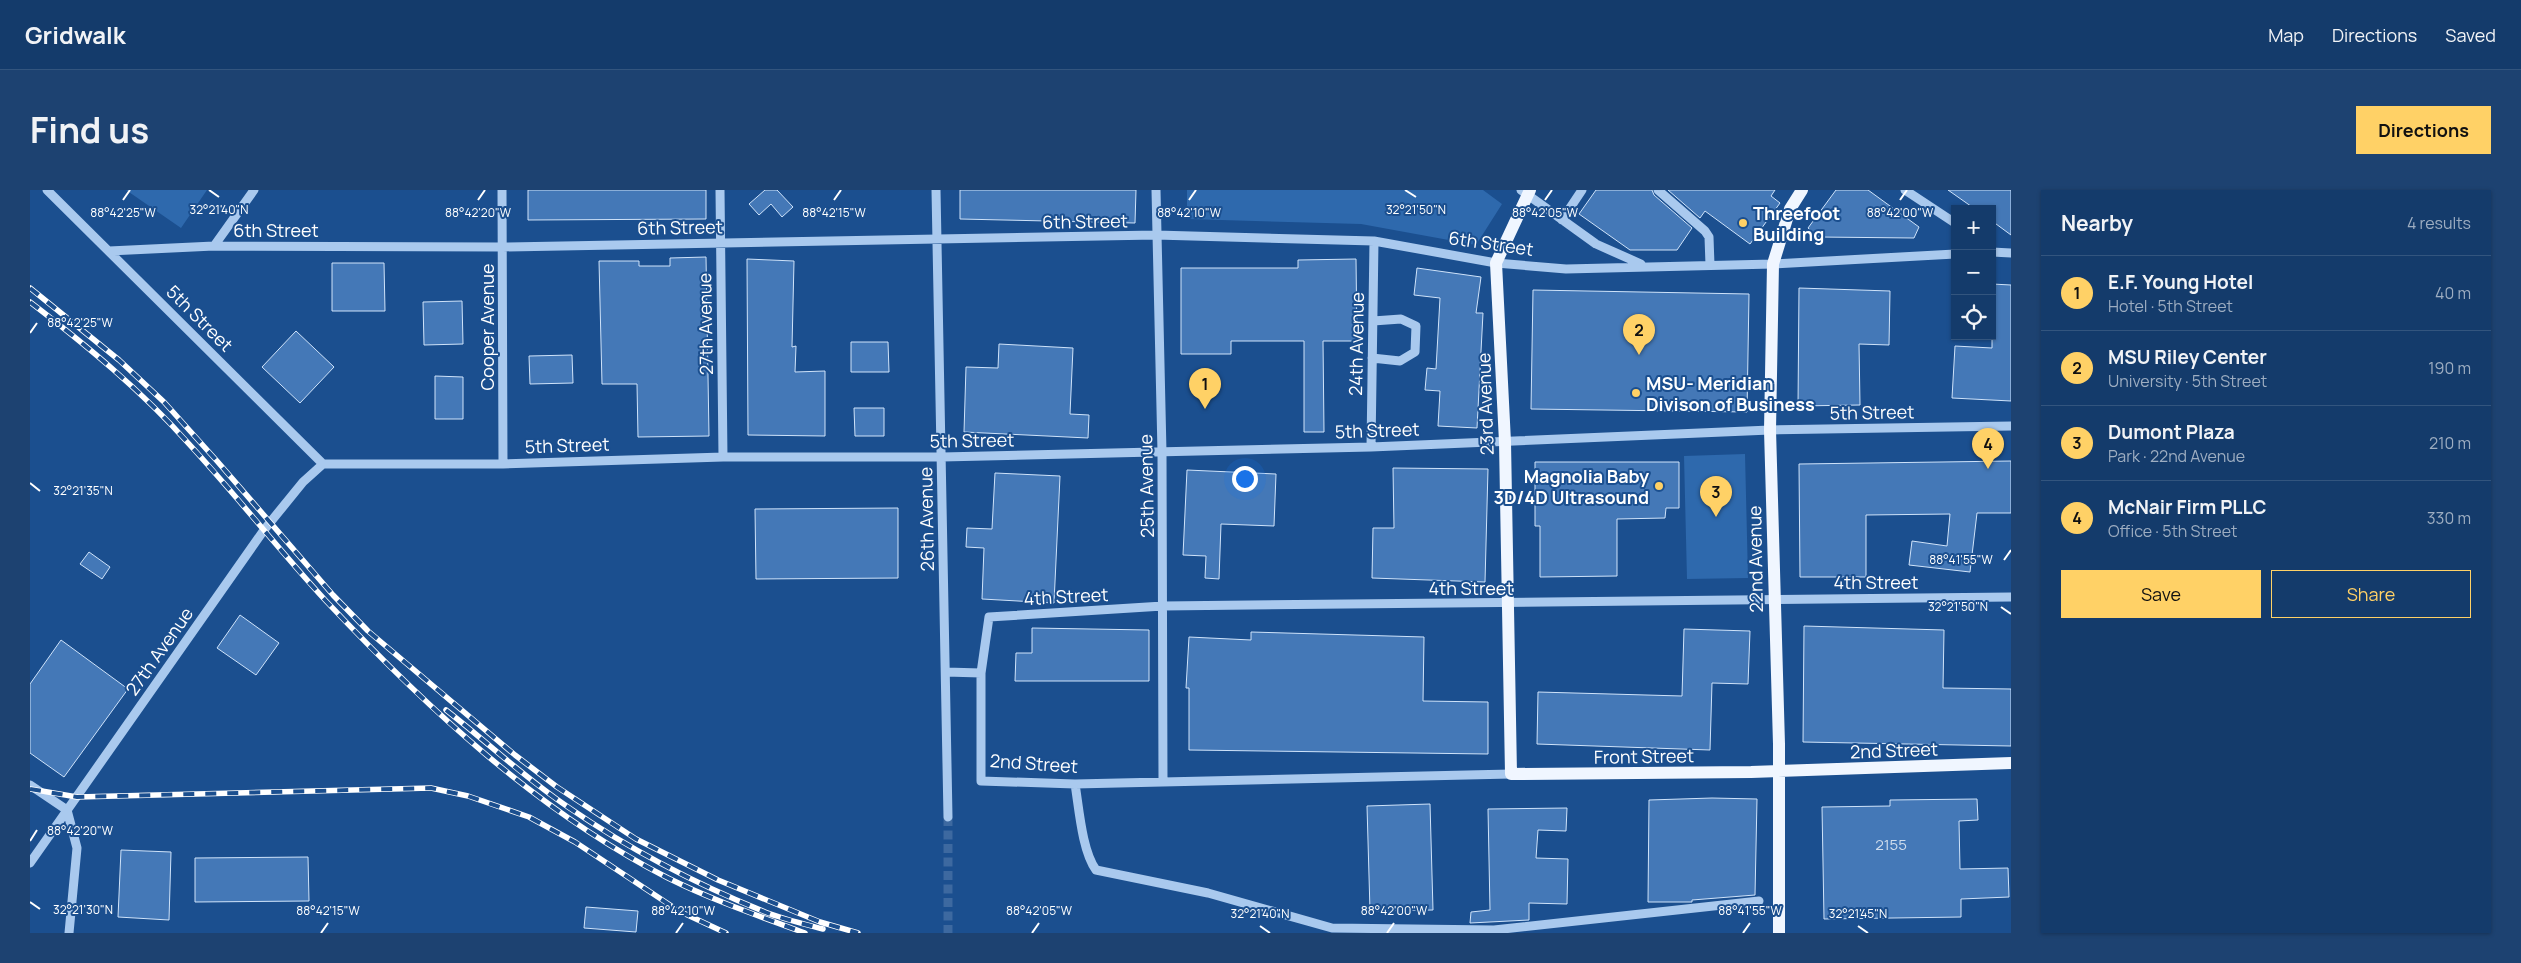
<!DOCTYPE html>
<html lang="en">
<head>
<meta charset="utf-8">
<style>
  :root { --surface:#143b6b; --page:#1d4271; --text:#f1f3f6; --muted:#9dadc1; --line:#33557e; --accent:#ffd166 }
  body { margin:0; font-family:Manrope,sans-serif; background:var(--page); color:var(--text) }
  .controls { position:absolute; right:15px; top:15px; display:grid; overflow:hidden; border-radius:0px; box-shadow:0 1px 4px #0004 }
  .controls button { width:45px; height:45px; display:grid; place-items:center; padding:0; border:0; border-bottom:1px solid var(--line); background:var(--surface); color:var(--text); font:25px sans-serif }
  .you { position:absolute; left:1214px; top:288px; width:18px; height:18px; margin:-12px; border:4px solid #fff; border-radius:50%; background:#1a73e8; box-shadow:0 0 0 8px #1a73e833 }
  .badge { display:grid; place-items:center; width:32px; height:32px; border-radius:50%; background:var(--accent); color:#111; font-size:16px; font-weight:700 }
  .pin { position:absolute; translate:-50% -41px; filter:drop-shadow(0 1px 2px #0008) }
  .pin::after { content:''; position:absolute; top:26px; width:18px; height:15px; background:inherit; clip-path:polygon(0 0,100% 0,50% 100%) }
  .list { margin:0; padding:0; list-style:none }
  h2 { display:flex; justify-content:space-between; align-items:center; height:65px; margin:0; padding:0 20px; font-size:21px }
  h2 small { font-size:16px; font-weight:400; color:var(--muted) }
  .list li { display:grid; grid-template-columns:32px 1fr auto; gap:15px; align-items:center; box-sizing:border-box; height:75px; padding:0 20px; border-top:1px solid var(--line) }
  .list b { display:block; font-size:19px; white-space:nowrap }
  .list p { margin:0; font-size:16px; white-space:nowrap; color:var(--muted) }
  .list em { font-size:16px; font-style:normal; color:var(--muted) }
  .actions { display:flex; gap:10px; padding:15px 20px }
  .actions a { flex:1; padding:11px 0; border:1px solid var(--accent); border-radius:0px; text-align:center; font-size:18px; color:var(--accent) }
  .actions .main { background:var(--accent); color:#111 }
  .icon { flex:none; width:28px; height:28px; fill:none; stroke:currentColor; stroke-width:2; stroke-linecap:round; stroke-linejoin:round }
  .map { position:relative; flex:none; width:1981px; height:743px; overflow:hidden; border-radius:0px }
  header { display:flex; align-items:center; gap:30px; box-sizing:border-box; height:70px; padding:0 25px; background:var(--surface); border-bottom:1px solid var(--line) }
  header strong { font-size:24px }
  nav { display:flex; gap:28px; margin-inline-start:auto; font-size:18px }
  .intro { display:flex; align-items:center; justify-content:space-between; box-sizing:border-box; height:120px; padding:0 30px }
  h1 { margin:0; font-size:35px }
  .button { padding:12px 22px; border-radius:0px; background:var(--accent); color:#111; font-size:18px; font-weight:700 }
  main { display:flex; gap:30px; padding:0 30px }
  aside { flex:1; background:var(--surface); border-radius:0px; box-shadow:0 1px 4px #0004 }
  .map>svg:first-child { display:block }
</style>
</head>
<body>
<header>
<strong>Gridwalk</strong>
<nav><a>Map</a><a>Directions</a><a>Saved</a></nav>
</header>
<div class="intro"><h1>Find us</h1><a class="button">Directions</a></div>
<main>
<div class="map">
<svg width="1981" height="743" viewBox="0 0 1981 743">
  <rect width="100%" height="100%" fill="#1b4f8f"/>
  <!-- green -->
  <path fill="#2e69ad" d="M96 0H177L151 38Z
    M1157 0H1453L1472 14 1446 55 1331 34 1157 29Z
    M1715 264 1718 388 1657 389 1654 266Z"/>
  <!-- building -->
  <path fill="#4478b7" stroke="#cfe3fa" d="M498 0H676V29L498 30Z
    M735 0H747L763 17 752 27 741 14 729 25 719 14Z
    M930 0H1106L1105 33 930 29Z
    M1566 0H1622L1624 5 1662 38 1647 60H1600L1549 24Z
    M1638 0H1745L1741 6 1750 13 1720 54 1675 21 1670 28Z
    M1806 0H1838L1889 37 1884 48 1788 47 1778 38Z
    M1918 0H1981V45L1962 31V19H1945Z
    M676 67 679 246 608 247 607 194H572L569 71H609V76H640V68Z
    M717 69 764 71 762 157 766 156 765 182 795 181V246L718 245Z
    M1326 69 1327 151H1293L1294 242H1274V151H1201V164H1151V78H1268V70Z
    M302 73H354L355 121H302Z
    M1387 78 1451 87 1446 123H1453L1447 238 1408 236 1410 201 1395 200 1397 178 1406 179 1410 108 1384 105Z
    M1962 94 1981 95V211L1922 208 1925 156 1962 158Z
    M1769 98 1860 101 1859 155 1829 154 1830 215 1768 216Z
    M1503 100 1719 104 1717 222 1501 219Z
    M432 111 433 154 394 155 393 112Z
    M266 141 304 177 270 213 232 177Z
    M821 152H858L859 182H821Z
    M969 154 1043 158 1040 224 1059 225 1058 248 934 242 936 177 968 178Z
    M542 165 543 193 500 194 499 166Z
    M405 186 433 187V229H405Z
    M824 218H854V246H825Z
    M1981 271V323H1947L1940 382 1879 375 1882 351 1917 356 1920 324 1836 325V387H1770L1769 274Z
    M1505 272H1649V318H1636L1635 328 1587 329V386L1510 387V336H1505Z
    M1363 278 1458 279 1455 392 1342 388 1343 338H1364Z
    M1157 280 1246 284 1244 336 1191 334 1189 389 1175 388 1176 366 1153 365Z
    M965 283 1030 286 1024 413 952 409 954 358 936 357 937 338 962 339Z
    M868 318V388L726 389 725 319Z
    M59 362 80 377 72 389 50 374Z
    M210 425 249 453 226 485 187 458Z
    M1774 436 1914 440 1913 498 1981 499V556L1773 552Z
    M1002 438 1119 440V491H985L986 463H1002Z
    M1654 439 1720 441 1718 494 1682 493 1680 560 1507 554 1508 502 1652 506Z
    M1221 442 1394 447 1393 511 1458 512V564L1159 560V498H1156L1159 447 1221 450Z
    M31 450 98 499 34 587 0 563V494Z
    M1682 608 1727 609 1725 705 1662 710V712H1618L1619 610Z
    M1947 609 1948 630 1929 631 1930 679 1978 678 1979 707 1931 709V727L1794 729 1792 617 1860 616V610Z
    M1400 614 1403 720 1340 721 1337 616Z
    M1537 618 1536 641 1508 640 1506 668 1538 669 1537 714 1499 713V730L1440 733 1441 722 1460 720 1458 619Z
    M91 660 141 662 139 730 88 727Z
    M278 667 279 711 165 712V668Z
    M556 717 608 721 606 742 554 738Z"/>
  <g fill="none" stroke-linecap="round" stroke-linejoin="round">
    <!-- minor-tunnel -->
    <path stroke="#3d69a0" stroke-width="9" stroke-dasharray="9 4.5" stroke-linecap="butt" d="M918 627V743"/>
    <!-- minor -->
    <path stroke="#a9c9ee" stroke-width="9" d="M17 0 293 274H473L693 267H912L1341 257 1740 240 1981 236
      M472 0 473 274
      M690 0 693 267
      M906 0 918 627
      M1126 0 1132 262 1133 592
      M1491 0 1566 54 1611 74
      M1628 0 1675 41 1679 47 1680 75
      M1875 0 1925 33
      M1532 30 1552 0
      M184 56 224 0
      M79 61 184 56 473 57 1126 45 1344 51 1466 73 1536 79 1743 74 1925 64
      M1962 62 1981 63
      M1342 168 1370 171 1385 162 1386 136 1371 129 1343 131
      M1341 257 1344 51
      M916 482 951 483
      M1481 584 1045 594 951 591V483L959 427 1133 416 1981 407
      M1045 594C1049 618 1052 661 1066 680L1178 703 1302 738 1464 740 1729 711
      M0 595 37 620 47 658 39 743
      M0 673 234 340 273 292 293 274"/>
    <!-- major -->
    <path stroke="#f0f6ff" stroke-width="12" d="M1500 0 1466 73 1475 252 1481 584 1721 582 1981 573
      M1749 743V554L1740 240 1743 74 1760 19 1772 0"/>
    <defs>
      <path id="rail" d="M0 98 89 170 134 212 187 271 303 405 338 441 485 565 527 597 606 649 688 690 790 732 828 743
        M0 112C56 155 112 201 159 254 206 305 249 360 296 411 396 517 507 621 638 688 682 710 729 726 775 743
        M416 520C457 552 495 588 538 617 599 659 666 694 735 722 753 729 774 734 793 739
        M0 599 47 607 401 598 438 606 499 627 545 652 649 721 696 743"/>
    </defs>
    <!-- rail casing -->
    <use href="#rail" stroke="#fff" stroke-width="5.5"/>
    <!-- rail -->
    <use href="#rail" stroke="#1b4f8f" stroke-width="4" stroke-dasharray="11" stroke-linecap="butt"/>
  </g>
  <!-- ticks -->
  <path fill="none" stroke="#fff" stroke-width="2" d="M179 0 189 7M1375 0 1386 7M93 10 100 0M448 10 455 0M804 10 811 0M1159 10 1166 0M1515 10 1522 0M1870 10 1877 0M0 143 7 133M0 293 10 301M1974 370 1981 360M1971 417 1981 424M0 651 7 640M0 712 10 719M1230 736 1240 743M1828 736 1838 743M291 743 298 733M646 743 653 733M1002 743 1009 733M1357 743 1364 733M1713 743 1720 733"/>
  <!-- markers -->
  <g fill="#ffd166" stroke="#1b4f8f" stroke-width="2">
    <circle cx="1713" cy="33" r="5"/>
    <circle cx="1606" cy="203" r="5"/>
    <circle cx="1629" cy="296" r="5"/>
  </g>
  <g text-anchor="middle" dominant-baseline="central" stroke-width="4" stroke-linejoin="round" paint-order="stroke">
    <!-- number labels -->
    <g font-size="15" fill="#d0dded">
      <text x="1861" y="654">2155</text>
    </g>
    <!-- poi labels -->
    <g font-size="18" font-weight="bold" fill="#fff" stroke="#1b4f8f" text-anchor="start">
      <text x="1723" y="23">Threefoot<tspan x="1723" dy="21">Building</tspan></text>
      <text x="1616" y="193">MSU- Meridian<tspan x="1616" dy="21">Divison of Business</tspan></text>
      <text x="1619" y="286" text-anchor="end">Magnolia Baby<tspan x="1619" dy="21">3D/4D Ultrasound</tspan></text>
    </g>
    <!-- street labels -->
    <g font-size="18" fill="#fff" stroke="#1b4f8f">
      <text transform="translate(1055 31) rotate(-1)">6th Street</text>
      <text transform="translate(650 37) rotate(-1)">6th Street</text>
      <text x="246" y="40">6th Street</text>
      <text transform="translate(1461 53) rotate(8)">6th Street</text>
      <text transform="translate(170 128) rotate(45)">5th Street</text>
      <text transform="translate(675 134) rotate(-91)">27th Avenue</text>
      <text transform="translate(457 137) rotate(-90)">Cooper Avenue</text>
      <text transform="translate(1326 154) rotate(-89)">24th Avenue</text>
      <text transform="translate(1455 214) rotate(-92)">23rd Avenue</text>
      <text transform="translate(1842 222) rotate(-1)">5th Street</text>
      <text transform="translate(1347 240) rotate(-2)">5th Street</text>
      <text transform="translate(942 250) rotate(-1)">5th Street</text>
      <text transform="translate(537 255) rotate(-2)">5th Street</text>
      <text transform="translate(1116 296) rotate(-91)">25th Avenue</text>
      <text transform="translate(896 329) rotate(-91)">26th Avenue</text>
      <text transform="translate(1725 369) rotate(-91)">22nd Avenue</text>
      <text x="1846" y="392">4th Street</text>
      <text x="1441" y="398">4th Street</text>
      <text transform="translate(1036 406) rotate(-3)">4th Street</text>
      <text transform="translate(129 461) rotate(-55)">27th Avenue</text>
      <text transform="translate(1864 560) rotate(-2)">2nd Street</text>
      <text transform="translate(1614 566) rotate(-1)">Front Street</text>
      <text transform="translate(1004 573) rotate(4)">2nd Street</text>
    </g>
  </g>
  <g font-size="12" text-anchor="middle" fill="#fff" stroke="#1b4f8f" stroke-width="4" stroke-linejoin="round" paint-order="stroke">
    <text x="189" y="24">32°21'40"N</text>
    <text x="1386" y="24">32°21'50"N</text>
    <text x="93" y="27">88°42'25"W</text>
    <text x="448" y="27">88°42'20"W</text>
    <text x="804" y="27">88°42'15"W</text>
    <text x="1159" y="27">88°42'10"W</text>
    <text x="1515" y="27">88°42'05"W</text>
    <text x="1870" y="27">88°42'00"W</text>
    <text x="50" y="137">88°42'25"W</text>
    <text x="53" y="305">32°21'35"N</text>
    <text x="1931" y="374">88°41'55"W</text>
    <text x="1928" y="421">32°21'50"N</text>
    <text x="50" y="645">88°42'20"W</text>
    <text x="53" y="724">32°21'30"N</text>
    <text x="298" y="725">88°42'15"W</text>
    <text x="653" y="725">88°42'10"W</text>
    <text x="1009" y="725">88°42'05"W</text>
    <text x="1364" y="725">88°42'00"W</text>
    <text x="1720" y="725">88°41'55"W</text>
    <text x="1230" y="728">32°21'40"N</text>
    <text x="1828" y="728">32°21'45"N</text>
  </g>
</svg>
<div class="controls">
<button>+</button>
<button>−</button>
<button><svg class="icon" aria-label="locate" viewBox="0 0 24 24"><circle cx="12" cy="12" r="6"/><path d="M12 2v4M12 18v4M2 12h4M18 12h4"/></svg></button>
</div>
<div class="you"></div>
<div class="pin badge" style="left:1175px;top:219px">1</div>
<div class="pin badge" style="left:1609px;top:165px">2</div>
<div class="pin badge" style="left:1686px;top:327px">3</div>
<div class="pin badge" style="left:1958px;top:279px">4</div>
</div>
<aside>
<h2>Nearby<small>4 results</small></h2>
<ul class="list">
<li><span class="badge">1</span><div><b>E.F. Young Hotel</b><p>Hotel · 5th Street</p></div><em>40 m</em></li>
<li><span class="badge">2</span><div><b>MSU Riley Center</b><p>University · 5th Street</p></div><em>190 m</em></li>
<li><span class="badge">3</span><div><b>Dumont Plaza</b><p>Park · 22nd Avenue</p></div><em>210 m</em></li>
<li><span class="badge">4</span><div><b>McNair Firm PLLC</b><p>Office · 5th Street</p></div><em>330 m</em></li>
</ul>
<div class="actions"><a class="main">Save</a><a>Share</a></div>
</aside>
</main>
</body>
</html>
